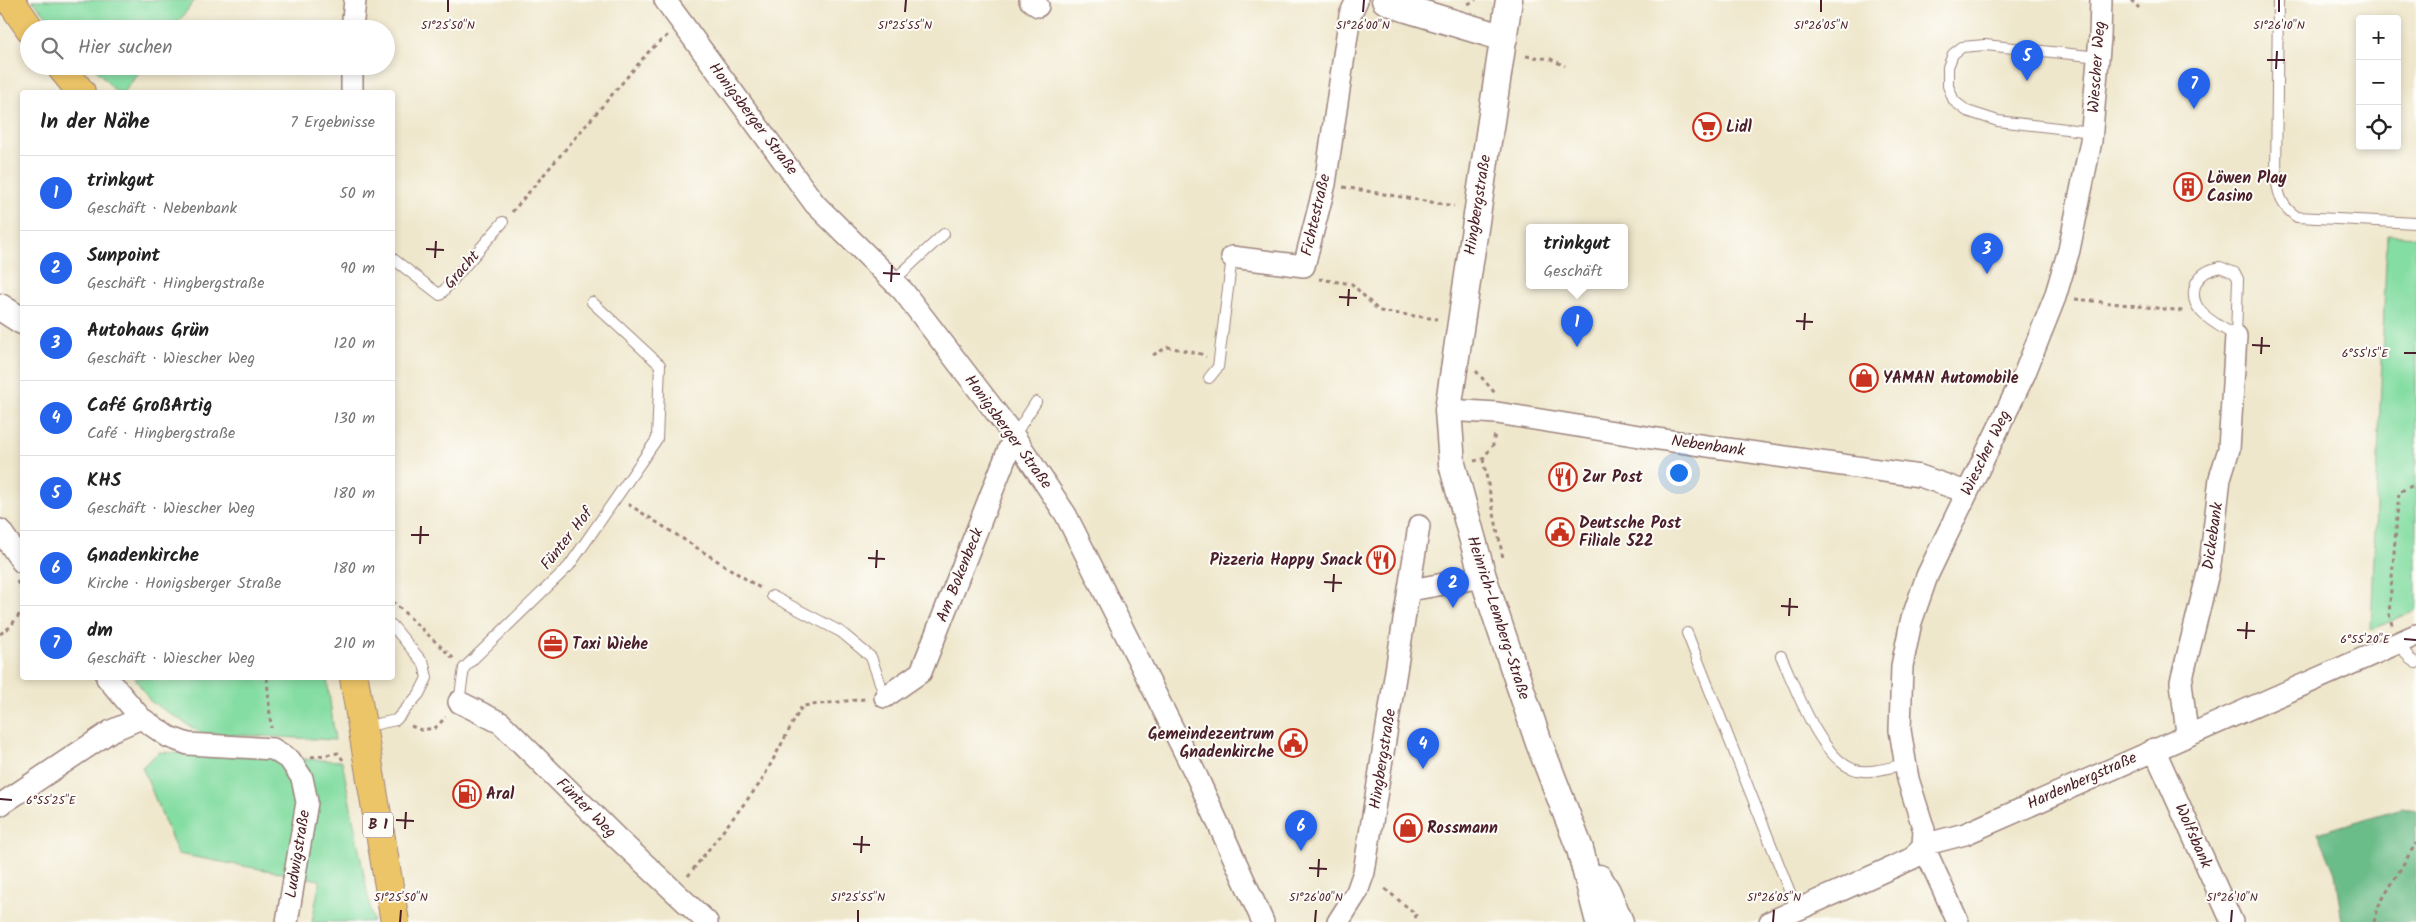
<!DOCTYPE html>
<html lang="de">
<head>
<meta charset="utf-8">
<style>
  :root { --surface:#fff; --page:#f2f2f2; --text:#222; --muted:#767676; --line:#e0e0e0; --accent:#2563eb }
  body { margin:0; font-family:Kalam,sans-serif; background:var(--page); color:var(--text) }
  .controls { position:absolute; right:15px; top:15px; display:grid; overflow:hidden; border-radius:5px; box-shadow:0 2px 8px #0003 }
  .controls button { width:45px; height:45px; display:grid; place-items:center; padding:0; border:0; border-bottom:1px solid var(--line); background:var(--surface); color:var(--text); font:25px sans-serif }
  .you { position:absolute; left:1678px; top:472px; width:18px; height:18px; margin:-12px; border:4px solid #fff; border-radius:50%; background:#1a73e8; box-shadow:0 0 0 8px #1a73e833 }
  .badge { display:grid; place-items:center; width:32px; height:32px; border-radius:50%; background:var(--accent); color:#fff; font-size:16px; font-weight:700 }
  .pin { position:absolute; translate:-50% -41px; filter:drop-shadow(0 1px 2px #0008) }
  .pin::after { content:''; position:absolute; top:26px; width:18px; height:15px; background:inherit; clip-path:polygon(0 0,100% 0,50% 100%) }
  .popup { position:absolute; left:1526px; top:224px; width:102px; height:65px; box-sizing:border-box; display:grid; place-content:center; border-radius:5px; background:var(--surface); filter:drop-shadow(0 1px 4px #0005); font-size:16px; white-space:nowrap; color:var(--muted) }
  .popup b { font-size:19px; color:var(--text) }
  .popup::after { content:''; position:absolute; left:50%; top:100%; margin-left:-10px; border:10px solid transparent; border-top-color:var(--surface) }
  .list { margin:0; padding:0; list-style:none }
  h2 { display:flex; justify-content:space-between; align-items:center; height:65px; margin:0; padding:0 20px; font-size:21px }
  h2 small { font-size:16px; font-weight:400; color:var(--muted) }
  .list li { display:grid; grid-template-columns:32px 1fr auto; gap:15px; align-items:center; box-sizing:border-box; height:75px; padding:0 20px; border-top:1px solid var(--line) }
  .list b { display:block; font-size:19px; white-space:nowrap }
  .list p { margin:0; font-size:16px; white-space:nowrap; color:var(--muted) }
  .list em { font-size:16px; font-style:normal; color:var(--muted) }
  .icon { flex:none; width:28px; height:28px; fill:none; stroke:currentColor; stroke-width:2; stroke-linecap:round; stroke-linejoin:round }
  .map { position:relative; flex:none; width:2416px; height:922px; overflow:hidden }
  .search { position:absolute; background:var(--surface); box-shadow:0 2px 8px #0003; left:20px; top:20px; width:375px; height:55px; display:flex; align-items:center; gap:12px; box-sizing:border-box; padding:0 18px; border-radius:28px; color:var(--muted); font-size:19px }
  .panel { position:absolute; background:var(--surface); box-shadow:0 2px 8px #0003; left:20px; top:90px; width:375px; height:590px; border-radius:5px }
  .map>svg:first-child { display:block }
</style>
</head>
<body>
<div class="map">
<svg width="2416" height="922" viewBox="0 0 2416 922">
  <rect width="100%" height="100%" fill="#fdfcf7"/>
  <filter id="ink" filterUnits="userSpaceOnUse"><feTurbulence type="fractalNoise" baseFrequency=".02" numOctaves="2"/><feDisplacementMap in="SourceGraphic" scale="10" xChannelSelector="R" yChannelSelector="G"/><feConvolveMatrix kernelMatrix="1 2 1 2 8 2 1 2 1" color-interpolation-filters="sRGB"/></filter>
  <filter id="wash" filterUnits="userSpaceOnUse"><feTurbulence type="fractalNoise" baseFrequency=".0096" numOctaves="4" result="noise"/><feDisplacementMap in="SourceGraphic" scale="20" xChannelSelector="R" yChannelSelector="G"/><feGaussianBlur stdDeviation="1.12" result="paint"/><feColorMatrix in="noise" values="0 0 0 0 0 0 0 0 0 0 0 0 0 0 0 0 0 1.4 0 .05"/><feComposite in="paint" operator="in"/></filter>
  <g filter="url(#wash)">
    <rect width="100%" height="100%" fill="#efe7cc"/>
    <!-- green -->
    <path fill="#84dda2" stroke="#677e66" d="M32 0H195L173 29H59Z
      M93 66H144L124 92H116Z
      M2387 235 2416 237V610L2371 630Z
      M135 678H327L335 740 201 733 150 701Z
      M159 752 342 761 373 922H312L320 880 178 854 142 767Z"/>
    <!-- forest -->
    <path fill="#6bbc88" stroke="#5a6e5a" d="M2401 808 2416 810V922H2342L2335 873 2318 833Z"/>
  </g>
  <g filter="url(#ink)">
    <g fill="none" stroke-linecap="round" stroke-linejoin="round">
      <defs>
        <path id="service" d="M2278 0 2276 178C2279 196 2281 206 2297 217L2416 223
          M2092 132 1998 121 1967 111 1954 101 1948 86V67L1953 54 1962 47 1985 45 2099 57
          M392 258 440 295 503 222
          M2220 267 2235 273 2238 279 2236 336C2217 324 2185 311 2196 283 2201 273 2210 269 2220 267Z
          M893 281 944 234
          M1209 378 1218 367 1232 257
          M1014 436 1036 402
          M772 596 841 632 871 657 885 697
          M1687 633 1797 910
          M2398 642 2410 659 2416 663
          M1781 656C1795 686 1821 761 1856 770 1871 774 1891 767 1905 764
          M459 702 464 668 569 566 657 439 660 365 592 302
          M363 727 396 720 419 694 427 678 424 664 392 625"/>
        <path id="minor" d="M665 0 815 204 903 291 1014 436 1066 515 1197 777 1263 922
          M1030 0 1038 6
          M352 29 355 0
          M352 92V66
          M1232 257 1304 266 1325 184 1350 15 1357 0
          M1448 410 1497 413 1658 439 1920 476 1966 492
          M0 530 22 562
          M1410 590 1483 577
          M107 678 141 718 169 737 188 744 273 749 290 760 302 778 307 802 287 922
          M885 697 921 672 1014 436
          M459 702 501 723 618 839 707 922
          M2187 734 2181 682 2210 565 2220 478 2229 449 2236 336
          M2154 749 2232 922
          M0 805 111 731 141 718
          M1338 922 1357 892 1364 872 1419 526
          M1770 922 1913 858 1923 845 1965 834 2416 635
          M1958 922 1923 845 1924 830 1908 779 1900 730 1902 666 1911 622 1927 576 2024 375 2055 297 2069 250 2091 141 2100 37 2101 0"/>
        <path id="tertiary" d="M1385 0 1404 8 1504 38
          M1509 0 1448 410 1452 464 1483 577 1539 743 1580 849 1599 922
          M0 307 22 321
          M1599 878 1607 891 1620 922"/>
        <path id="primary" d="M10 0 30 29
          M60 66 81 92
          M354 678 395 922"/>
      </defs>
      <!-- service casing -->
      <use href="#service" stroke="#9c837c" stroke-width="12"/>
      <!-- minor casing -->
      <use href="#minor" stroke="#9c837c" stroke-width="24"/>
      <!-- tertiary casing -->
      <use href="#tertiary" stroke="#9c837c" stroke-width="29"/>
      <!-- primary casing -->
      <use href="#primary" stroke="#9c837c" stroke-width="30"/>
      <!-- path -->
      <path stroke="#9c837c" stroke-width="3" stroke-dasharray="4 4" stroke-linecap="butt" d="M2131 0 2139 8
        M1468 4 1476 0
        M1526 56 1551 59 1565 66
        M1343 187 1454 206
        M512 212 651 49 668 35
        M1319 279 1352 284 1379 311 1437 319
        M2075 299 2183 311
        M1153 355 1168 347 1201 354 1206 357
        M1476 371 1495 393
        M1483 459 1503 558
        M1474 461 1483 459 1493 445 1495 433
        M628 504 760 588
        M17 581 22 591
        M392 601 454 659
        M2392 625 2389 614 2399 492 2416 484
        M0 634 10 627 22 611
        M267 678 271 728
        M411 726 421 730 435 728 446 717
        M311 757 338 753 343 760
        M688 876 761 782 802 706 865 699
        M1385 889 1416 914 1415 922
        M2374 922 2379 905 2416 843"/>
      <!-- service -->
      <use href="#service" stroke="#fff" stroke-width="10"/>
      <!-- minor -->
      <use href="#minor" stroke="#fff" stroke-width="21"/>
      <!-- tertiary -->
      <use href="#tertiary" stroke="#fff" stroke-width="26"/>
      <!-- primary -->
      <use href="#primary" stroke="#edc569" stroke-width="28"/>
    </g>
  </g>
  <!-- ticks -->
  <path fill="none" stroke="#4a1f2b" stroke-width="2" d="M448 12V0M905 12 906 0M1363 12 1364 0M1821 12V0M2279 12V0M2267 60H2285M2276 69 2277 51M426 249 444 250M435 258 436 241M883 273 900 274M891 282 892 265M1339 297 1357 298M1348 306 1349 289M1796 321 1813 322M1804 330 1805 313M2252 345 2270 346M2404 353H2416M2261 354 2262 337M411 535H429M420 544 421 526M868 558 885 559M876 568 877 550M1324 582 1342 583M1333 592 1334 574M1781 606 1798 607M1789 616 1790 598M2237 630 2255 631M2246 639 2247 622M2404 639 2416 640M0 799 12 800M396 820 414 821M405 829 406 812M853 844 870 845M861 853 862 836M1309 868 1327 869M1318 877 1319 859M400 922 401 910M858 922V910M1315 922 1316 910M1773 922 1774 910M2231 922 2232 910"/>
  <!-- icons -->
  <defs>
    <symbol id="supermarket-ring" viewBox="-11 -11 22 22"><circle r="9.5" fill="#fdfcf7" stroke="#c8321e" stroke-width="1.5"/><path d="M-6-5.5h2.5l.6 2H6L4.5 2H-2.5L-4.4-4H-6ZM-1.5 3.2a1.3 1.3 0 1 0 .1 0ZM3 3.2a1.3 1.3 0 1 0 .1 0Z" fill="#c8321e"/></symbol>
    <symbol id="building-ring" viewBox="-11 -11 22 22"><circle r="9.5" fill="#fdfcf7" stroke="#c8321e" stroke-width="1.5"/><path d="M-4-6H4V6H1V3H-1V6H-4ZM-2.5-4.3h1.7v1.8h-1.7ZM.8-4.3h1.7v1.8H.8ZM-2.5-1h1.7V.8h-1.7ZM.8-1h1.7V.8H.8Z" fill="#c8321e"/></symbol>
    <symbol id="shop-ring" viewBox="-11 -11 22 22"><circle r="9.5" fill="#fdfcf7" stroke="#c8321e" stroke-width="1.5"/><path d="M-5-2.5h2.3a2.7 3.5 0 0 1 5.4 0H5L5.5 6h-11ZM-1.5-2.5h3a1.5 2.3 0 0 0-3 0Z" fill="#c8321e"/></symbol>
    <symbol id="restaurant-ring" viewBox="-11 -11 22 22"><circle r="9.5" fill="#fdfcf7" stroke="#c8321e" stroke-width="1.5"/><path d="M-5-6h1v4h1v-4h1v4h1v-4h1v5L-1.5 .5V6h-2V.5L-5-1ZM5-6V6H3V1.5H1.5Q1.5-4 5-6Z" fill="#c8321e"/></symbol>
    <symbol id="civic-ring" viewBox="-11 -11 22 22"><circle r="9.5" fill="#fdfcf7" stroke="#c8321e" stroke-width="1.5"/><path d="M-.6-6.5H3V-4.5H.6V-3L4-1V1h2V6H-6V1h2V-1L-.6-3ZM-1.2 2.5V6h2.4V2.5Z" fill="#c8321e"/></symbol>
    <symbol id="office-ring" viewBox="-11 -11 22 22"><circle r="9.5" fill="#fdfcf7" stroke="#c8321e" stroke-width="1.5"/><path d="M-6-3h4V-5.5h4V-3h4V5H-6ZM-1-4.5V-3h2v-1.5ZM-6 0V1H6V0Z" fill="#c8321e"/></symbol>
    <symbol id="fuel-ring" viewBox="-11 -11 22 22"><circle r="9.5" fill="#fdfcf7" stroke="#c8321e" stroke-width="1.5"/><path d="M-5.5-6h7V0h2V4h1.3V-2.5L3-4.5l.8-.8L6-3V5H2.5V1h-1V6h-7ZM-4.2-4.7v3.2H.2V-4.7Z" fill="#c8321e"/></symbol>
  </defs>
  <g fill-rule="evenodd">
    <use href="#supermarket-ring" x="1691" y="111" width="32" height="32"/>
    <use href="#building-ring" x="2172" y="171" width="32" height="32"/>
    <use href="#shop-ring" x="1848" y="362" width="32" height="32"/>
    <use href="#restaurant-ring" x="1547" y="461" width="32" height="32"/>
    <use href="#civic-ring" x="1544" y="516" width="32" height="32"/>
    <use href="#restaurant-ring" x="1365" y="544" width="32" height="32"/>
    <use href="#office-ring" x="537" y="628" width="32" height="32"/>
    <use href="#civic-ring" x="1277" y="727" width="32" height="32"/>
    <use href="#fuel-ring" x="451" y="778" width="32" height="32"/>
    <use href="#shop-ring" x="1392" y="812" width="32" height="32"/>
  </g>
  <g text-anchor="middle" dominant-baseline="central" stroke-width="4" stroke-linejoin="round" paint-order="stroke">
    <!-- shield labels -->
    <rect fill="#fdfcf7" stroke="#806168" stroke-width="1" x="363" y="812.5" width="30" height="25" rx="4"/>
    <g font-size="15" font-weight="bold" fill="#4a1f2b">
      <text x="378" y="825">B 1</text>
    </g>
    <!-- street labels -->
    <g font-size="16" fill="#4a1f2b" stroke="#fdfcf7">
      <text transform="translate(2097 67) rotate(-86)">Wiescher Weg</text>
      <text transform="translate(753 119) rotate(53)">Honigsberger Straße</text>
      <text transform="translate(1478 205) rotate(-81)">Hingbergstraße</text>
      <text transform="translate(1316 215) rotate(-77)">Fichtestraße</text>
      <text transform="translate(462 270) rotate(-49)">Gracht</text>
      <text transform="translate(1008 432) rotate(54)">Honigsberger Straße</text>
      <text transform="translate(1708 446) rotate(8)">Nebenbank</text>
      <text transform="translate(1986 453) rotate(-64)">Wiescher Weg</text>
      <text transform="translate(2213 536) rotate(-82)">Dickebank</text>
      <text transform="translate(567 539) rotate(-52)">Fünter Hof</text>
      <text transform="translate(960 575) rotate(-68)">Am Bokenbeck</text>
      <text transform="translate(1498 618) rotate(72)">Heinrich-Lemberg-Straße</text>
      <text transform="translate(1383 759) rotate(-81)">Hingbergstraße</text>
      <text transform="translate(2082 781) rotate(-24)">Hardenbergstraße</text>
      <text transform="translate(586 808) rotate(45)">Fünter Weg</text>
      <text transform="translate(2193 836) rotate(66)">Wolfsbank</text>
      <text transform="translate(298 854) rotate(-81)">Ludwigstraße</text>
    </g>
    <!-- poi labels -->
    <g font-size="16" font-weight="bold" fill="#4a1f2b" stroke="#fdfcf7" text-anchor="start">
      <text x="1726" y="127">Lidl</text>
      <text x="2207" y="178">Löwen Play<tspan x="2207" dy="18">Casino</tspan></text>
      <text x="1883" y="378">YAMAN Automobile</text>
      <text x="1582" y="477">Zur Post</text>
      <text x="1579" y="523">Deutsche Post<tspan x="1579" dy="18">Filiale 522</tspan></text>
      <text x="1362" y="560" text-anchor="end">Pizzeria Happy Snack</text>
      <text x="572" y="644">Taxi Wiehe</text>
      <text x="1274" y="734" text-anchor="end">Gemeindezentrum<tspan x="1274" dy="18">Gnadenkirche</tspan></text>
      <text x="486" y="794">Aral</text>
      <text x="1427" y="828">Rossmann</text>
    </g>
  </g>
  <g font-size="12" text-anchor="middle" fill="#4a1f2b" stroke="#fdfcf7" stroke-width="4" stroke-linejoin="round" paint-order="stroke">
    <text x="448" y="29">51°25'50"N</text>
    <text x="905" y="29">51°25'55"N</text>
    <text x="1363" y="29">51°26'00"N</text>
    <text x="1821" y="29">51°26'05"N</text>
    <text x="2279" y="29">51°26'10"N</text>
    <text x="2365" y="357">6°55'15"E</text>
    <text x="2365" y="643">6°55'20"E</text>
    <text x="51" y="804">6°55'25"E</text>
    <text x="401" y="901">51°25'50"N</text>
    <text x="858" y="901">51°25'55"N</text>
    <text x="1316" y="901">51°26'00"N</text>
    <text x="1774" y="901">51°26'05"N</text>
    <text x="2232" y="901">51°26'10"N</text>
  </g>
</svg>
<div class="controls">
<button>+</button>
<button>−</button>
<button><svg class="icon" aria-label="locate" viewBox="0 0 24 24"><circle cx="12" cy="12" r="6"/><path d="M12 2v4M12 18v4M2 12h4M18 12h4"/></svg></button>
</div>
<div class="you"></div>
<div class="pin badge" style="left:1577px;top:347px">1</div>
<div class="popup"><b>trinkgut</b>Geschäft</div>
<div class="pin badge" style="left:1453px;top:608px">2</div>
<div class="pin badge" style="left:1987px;top:274px">3</div>
<div class="pin badge" style="left:1423px;top:769px">4</div>
<div class="pin badge" style="left:2027px;top:81px">5</div>
<div class="pin badge" style="left:1301px;top:851px">6</div>
<div class="pin badge" style="left:2194px;top:109px">7</div>
<div class="search"><svg class="icon" aria-label="search" viewBox="0 0 24 24"><circle cx="10" cy="10" r="6"/><path d="M15 15l6 6"/></svg>Hier suchen</div>
<section class="panel">
<h2>In der Nähe<small>7 Ergebnisse</small></h2>
<ul class="list">
<li><span class="badge">1</span><div><b>trinkgut</b><p>Geschäft · Nebenbank</p></div><em>50 m</em></li>
<li><span class="badge">2</span><div><b>Sunpoint</b><p>Geschäft · Hingbergstraße</p></div><em>90 m</em></li>
<li><span class="badge">3</span><div><b>Autohaus Grün</b><p>Geschäft · Wiescher Weg</p></div><em>120 m</em></li>
<li><span class="badge">4</span><div><b>Café GroßArtig</b><p>Café · Hingbergstraße</p></div><em>130 m</em></li>
<li><span class="badge">5</span><div><b>KHS</b><p>Geschäft · Wiescher Weg</p></div><em>180 m</em></li>
<li><span class="badge">6</span><div><b>Gnadenkirche</b><p>Kirche · Honigsberger Straße</p></div><em>180 m</em></li>
<li><span class="badge">7</span><div><b>dm</b><p>Geschäft · Wiescher Weg</p></div><em>210 m</em></li>
</ul>
</section>
</div>
</body>
</html>
